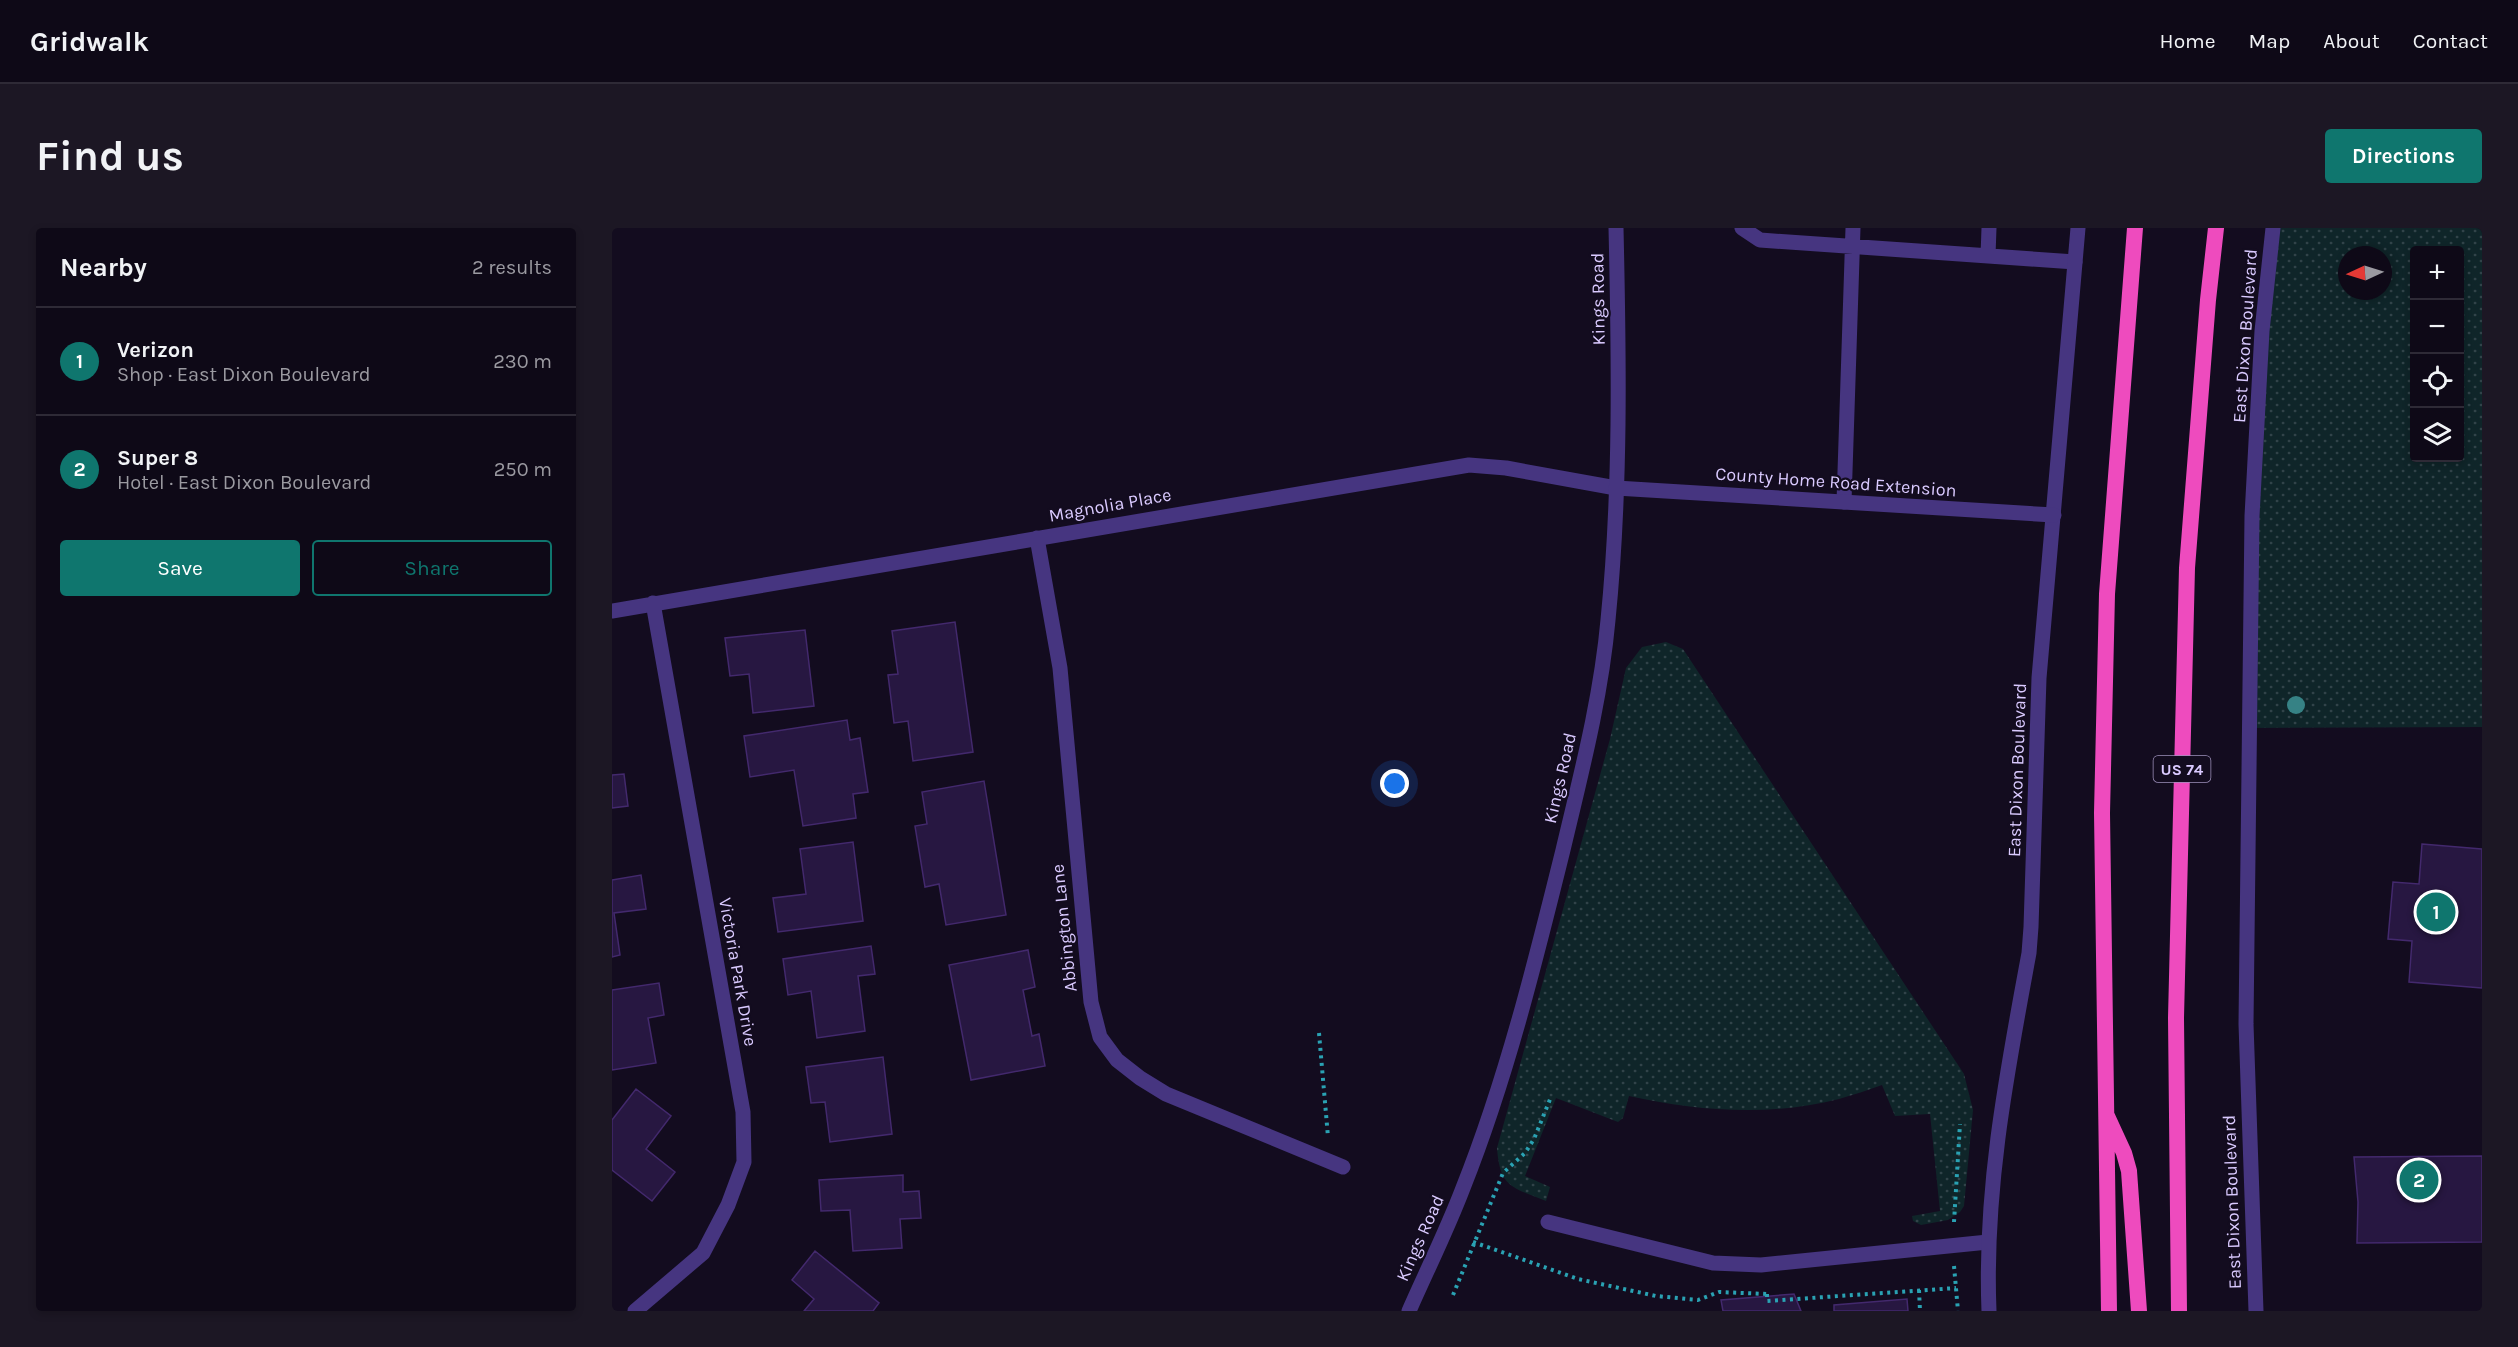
<!DOCTYPE html>
<html lang="en">
<head>
<meta charset="utf-8">
<style>
  :root { --surface:#0e0917; --page:#1c1724; --text:#f1f3f6; --muted:#9b9aa1; --line:#2e2a36; --accent:#0f766e }
  body { margin:0; font-family:Karla,sans-serif; background:var(--page); color:var(--text) }
  .controls { position:absolute; right:18px; top:18px; display:grid; overflow:hidden; border-radius:6px; box-shadow:0 3px 9px #0003 }
  .controls button { width:54px; height:54px; display:grid; place-items:center; padding:0; border:0; border-bottom:2px solid var(--line); background:var(--surface); color:var(--text); font:30px sans-serif }
  .compass { position:absolute; left:1726px; top:18px; width:54px; height:54px; border-radius:50%; background:var(--surface); box-shadow:0 3px 9px #0003; rotate:266deg }
  .you { position:absolute; left:783px; top:556px; width:21px; height:21px; margin:-15px; border:4px solid #fff; border-radius:50%; background:#1a73e8; box-shadow:0 0 0 9px #1a73e833 }
  .badge { display:grid; place-items:center; width:39px; height:39px; border-radius:50%; background:var(--accent); color:#fff; font-size:20px; font-weight:700 }
  .pin { position:absolute; translate:-50% -50%; border:3px solid #fff; box-shadow:0 2px 6px #0006 }
  .list { margin:0; padding:0; list-style:none }
  h2 { display:flex; justify-content:space-between; align-items:center; height:78px; margin:0; padding:0 24px; font-size:26px }
  h2 small { font-size:20px; font-weight:400; color:var(--muted) }
  .list li { display:grid; grid-template-columns:39px 1fr auto; gap:18px; align-items:center; box-sizing:border-box; height:108px; padding:0 24px; border-top:2px solid var(--line) }
  .list b { display:block; font-size:22px; white-space:nowrap }
  .list p { margin:0; font-size:20px; white-space:nowrap; color:var(--muted) }
  .list em { font-size:20px; font-style:normal; color:var(--muted) }
  .actions { display:flex; gap:12px; padding:18px 24px }
  .actions a { flex:1; padding:14px 0; border:2px solid var(--accent); border-radius:6px; text-align:center; font-size:21px; color:var(--accent) }
  .actions .main { background:var(--accent); color:#fff }
  .icon { flex:none; width:33px; height:33px; fill:none; stroke:currentColor; stroke-width:2; stroke-linecap:round; stroke-linejoin:round }
  .map { position:relative; flex:none; width:1870px; height:1083px; overflow:hidden; border-radius:6px }
  header { display:flex; align-items:center; gap:36px; box-sizing:border-box; height:84px; padding:0 30px; background:var(--surface); border-bottom:2px solid var(--line) }
  header strong { font-size:28px }
  nav { display:flex; gap:33px; margin-inline-start:auto; font-size:21px }
  .intro { display:flex; align-items:center; justify-content:space-between; box-sizing:border-box; height:144px; padding:0 36px }
  h1 { margin:0; font-size:42px }
  .button { padding:15px 27px; border-radius:6px; background:var(--accent); color:#fff; font-size:21px; font-weight:700 }
  main { display:flex; gap:36px; padding:0 36px }
  aside { flex:1; background:var(--surface); border-radius:6px; box-shadow:0 3px 9px #0003 }
  .map>svg:first-child { display:block }
</style>
</head>
<body>
<header>
<strong>Gridwalk</strong>
<nav><a>Home</a><a>Map</a><a>About</a><a>Contact</a></nav>
</header>
<div class="intro"><h1>Find us</h1><a class="button">Directions</a></div>
<main>
<aside>
<h2>Nearby<small>2 results</small></h2>
<ul class="list">
<li><span class="badge">1</span><div><b>Verizon</b><p>Shop · East Dixon Boulevard</p></div><em>230 m</em></li>
<li><span class="badge">2</span><div><b>Super 8</b><p>Hotel · East Dixon Boulevard</p></div><em>250 m</em></li>
</ul>
<div class="actions"><a class="main">Save</a><a>Share</a></div>
</aside>
<div class="map">
<svg width="1870" height="1083" viewBox="0 0 1870 1083">
  <defs>
    <pattern id="grass-dots" width="8" height="8" patternUnits="userSpaceOnUse" patternTransform="scale(1.5)"><rect width="8" height="8" fill="#0f2529"/><path d="M2 2h.1M6 6h.1" fill="none" stroke="#314349" stroke-width="1.8" stroke-linecap="round"/></pattern>
  </defs>
  <rect width="100%" height="100%" fill="#130c1f"/>
  <!-- grass -->
  <path fill="url(#grass-dots)" fill-rule="evenodd" d="M1661 0H1870V499L1637 500ZM1802 22H1848V230H1802ZM1735 27H1771V63H1735Z
    M1054 414 1071 421 1352 846 1361 882 1352 978 1348 984 1336 992 1309 997 1301 993 1300 988 1328 983 1318 886 1283 888 1270 857C1256 862 1241 867 1227 871 1158 889 1085 883 1017 868L1011 890 1006 894 944 870 913 948 938 959 934 973C900 959 888 960 885 920L998 511 1014 440 1030 419Z"/>
  <!-- building -->
  <path fill="#271741" stroke="#43296d" stroke-width="1.5" d="M343 394 361 524 301 533 296 493 282 495 276 447 286 446 280 403Z
    M193 402 202 478 141 485 137 446 118 448 113 410Z
    M235 492 238 512 248 510 256 564 241 566 244 590 191 598 182 542 138 549 132 508Z
    M12 546 16 578 0 580V547Z
    M372 553 394 687 334 697 327 656 313 659 303 598 315 596 310 564Z
    M241 614 251 693 166 704 161 670 194 666 188 621Z
    M1810 616 1870 621V760L1797 754 1800 713 1776 711 1781 654 1807 656Z
    M29 647 34 681 2 685 8 727 0 729V652Z
    M259 718 263 746 246 748 253 803 205 810 199 763 176 767 171 731Z
    M416 722 423 759 411 762 420 808 427 806 433 838 359 852 337 737Z
    M47 755 52 787 36 790 44 835 0 842V762Z
    M271 829 280 906 218 914 213 874 199 875 194 839Z
    M24 861 59 888 34 921 63 944 40 973 0 942V892Z
    M1870 928V1014L1745 1015 1746 974 1742 929Z
    M291 947V964L307 963 309 990 288 991 290 1020 241 1023 238 982 209 983 207 952Z
    M203 1023 267 1075 261 1083H192L202 1071 180 1052Z
    M1182 1066 1189 1083H1111L1109 1072Z
    M1295 1071 1296 1083H1222V1077Z"/>
  <g fill="none" stroke-linecap="round" stroke-linejoin="round">
    <!-- path -->
    <path stroke="#2aa2b3" stroke-width="4" stroke-dasharray="3 4.5" stroke-linecap="butt" d="M707 805 716 909
      M1342 994 1348 896
      M861 1014 966 1051 1044 1068 1086 1072 1107 1064 1155 1066
      M1342 1038 1346 1083
      M1307 1062 1308 1083
      M1155 1066V1073L1344 1060
      M841 1067 891 945 913 925 922 911 939 869"/>
    <!-- service -->
    <path stroke="#463580" stroke-width="15" d="M1130 0 1148 12 1463 34
      M1376 28 1377 0
      M1232 274 1241 0
      M936 994 1101 1035 1149 1037 1376 1014"/>
    <!-- minor -->
    <path stroke="#463580" stroke-width="15" d="M425 310 448 440 479 774 488 809 505 832 528 850 554 866 731 939
      M0 383 857 237 894 240 1004 260
      M23 1083 91 1025 116 977 132 934 131 884 41 375
      M1377 1083C1372 961 1395 844 1417 725L1419 699 1427 450 1466 0
      M1644 1083 1634 796 1640 288 1650 103 1661 0"/>
    <!-- tertiary -->
    <path stroke="#463580" stroke-width="15" d="M1004 260 1442 287
      M797 1083C815 1042 835 1002 851 960 894 852 923 735 951 622 969 546 989 470 996 392 1009 262 1007 130 1004 0"/>
    <!-- trunk -->
    <path stroke="#ee4bbe" stroke-width="16" d="M1495 888 1512 925 1517 943 1527 1083
      M1497 1083 1490 585 1495 366 1523 0
      M1567 1083 1564 790 1575 340 1596 72 1604 0"/>
  </g>
  <!-- trees -->
  <circle fill="#368285" cx="1684" cy="477" r="9"/>
  <g text-anchor="middle" dominant-baseline="central" stroke-width="4.5" stroke-linejoin="round" paint-order="stroke">
    <!-- shield labels -->
    <rect fill="#130c1f" stroke="#9e91bc" stroke-width="1.5" x="1541.5" y="528" width="57" height="26" rx="4.5"/>
    <g font-size="16" font-weight="bold" fill="#dacaff">
      <text x="1570" y="541">US 74</text>
    </g>
    <!-- street labels -->
    <g font-size="18" fill="#dacaff" stroke="#130c1f">
      <text transform="translate(986 71) rotate(-91)">Kings Road</text>
      <text transform="translate(1633 108) rotate(-86)">East Dixon Boulevard</text>
      <text transform="translate(1224 254) rotate(4)">County Home Road Extension</text>
      <text transform="translate(498 277) rotate(-10)">Magnolia Place</text>
      <text transform="translate(1405 542) rotate(-88)">East Dixon Boulevard</text>
      <text transform="translate(948 550) rotate(-77)">Kings Road</text>
      <text transform="translate(452 700) rotate(-96)">Abbington Lane</text>
      <text transform="translate(126 744) rotate(80)">Victoria Park Drive</text>
      <text transform="translate(1620 974) rotate(-92)">East Dixon Boulevard</text>
      <text transform="translate(808 1010) rotate(-66)">Kings Road</text>
    </g>
  </g>
</svg>
<div class="controls">
<button>+</button>
<button>−</button>
<button><svg class="icon" aria-label="locate" viewBox="0 0 24 24"><circle cx="12" cy="12" r="6"/><path d="M12 2v4M12 18v4M2 12h4M18 12h4"/></svg></button>
<button><svg class="icon" aria-label="layers" viewBox="0 0 24 24"><path d="M12 4l9 5-9 5-9-5zM3 14l9 5 9-5"/></svg></button>
</div>
<svg class="compass" viewBox="-18 -18 36 36"><path d="M0-13l5 13h-10z" fill="#e53935"/><path d="M0 13l5-13h-10z" fill="#9b9aa1"/></svg>
<div class="you"></div>
<div class="pin badge" style="left:1824px;top:684px">1</div>
<div class="pin badge" style="left:1807px;top:952px">2</div>
</div>
</main>
</body>
</html>
